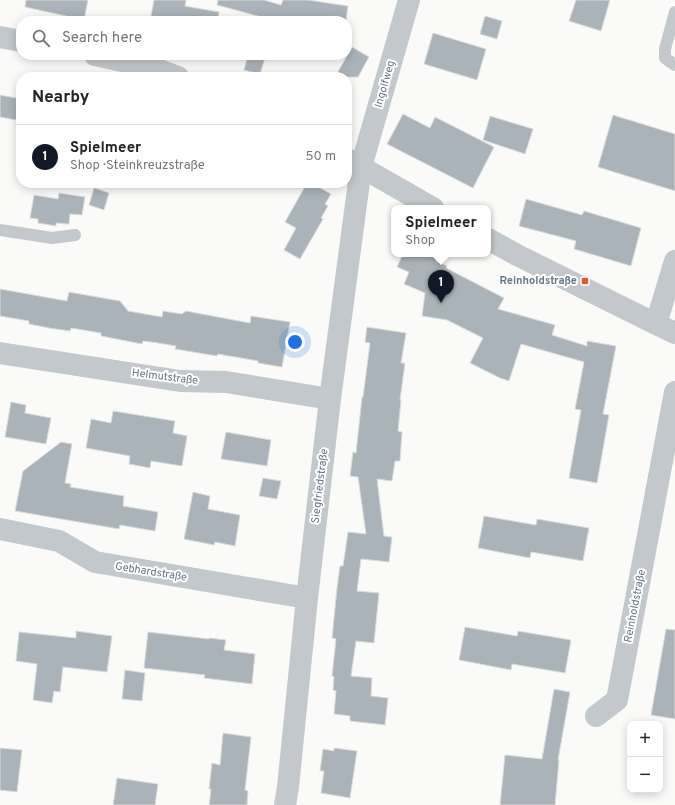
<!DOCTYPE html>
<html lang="en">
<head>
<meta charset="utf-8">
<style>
  :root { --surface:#fff; --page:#f2f2f2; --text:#222; --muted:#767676; --line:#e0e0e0; --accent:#111827 }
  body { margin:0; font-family:Overpass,sans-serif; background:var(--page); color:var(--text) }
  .controls { position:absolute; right:12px; bottom:12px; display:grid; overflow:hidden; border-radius:8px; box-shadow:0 2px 10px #0003 }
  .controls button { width:36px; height:36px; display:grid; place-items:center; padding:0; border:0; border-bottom:1px solid var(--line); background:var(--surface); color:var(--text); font:20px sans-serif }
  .you { position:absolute; left:295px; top:342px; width:14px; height:14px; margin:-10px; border:3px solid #fff; border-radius:50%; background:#1a73e8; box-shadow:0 0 0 6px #1a73e833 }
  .badge { display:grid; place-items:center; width:26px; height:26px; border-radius:50%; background:var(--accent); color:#fff; font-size:13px; font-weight:700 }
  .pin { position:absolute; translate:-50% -33px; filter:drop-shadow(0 1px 2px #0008) }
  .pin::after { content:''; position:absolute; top:21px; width:14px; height:12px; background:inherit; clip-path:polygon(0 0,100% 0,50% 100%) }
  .popup { position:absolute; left:391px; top:205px; width:100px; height:52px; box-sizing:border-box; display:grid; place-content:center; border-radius:8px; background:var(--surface); filter:drop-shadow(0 1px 3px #0005); font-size:13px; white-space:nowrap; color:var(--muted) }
  .popup b { font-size:15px; color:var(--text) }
  .popup::after { content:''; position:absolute; left:50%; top:100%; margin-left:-8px; border:8px solid transparent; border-top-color:var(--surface) }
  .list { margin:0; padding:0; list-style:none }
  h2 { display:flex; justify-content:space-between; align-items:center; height:52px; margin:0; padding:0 16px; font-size:17px }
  h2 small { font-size:13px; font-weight:400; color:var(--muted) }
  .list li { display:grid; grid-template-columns:26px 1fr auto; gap:12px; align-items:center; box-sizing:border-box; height:64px; padding:0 16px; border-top:1px solid var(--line) }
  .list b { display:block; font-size:15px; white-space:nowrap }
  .list p { margin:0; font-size:13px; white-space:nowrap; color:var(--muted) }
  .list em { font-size:13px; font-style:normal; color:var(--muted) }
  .icon { flex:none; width:22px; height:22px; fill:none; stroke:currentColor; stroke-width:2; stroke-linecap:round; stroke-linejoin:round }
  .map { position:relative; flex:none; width:675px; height:805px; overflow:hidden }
  .search { position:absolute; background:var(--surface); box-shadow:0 2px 10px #0003; left:16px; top:16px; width:336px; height:44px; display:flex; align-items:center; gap:10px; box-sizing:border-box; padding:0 14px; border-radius:16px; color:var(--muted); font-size:15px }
  .panel { position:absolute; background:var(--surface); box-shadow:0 2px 10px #0003; left:16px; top:72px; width:336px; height:116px; border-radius:16px }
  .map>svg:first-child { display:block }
</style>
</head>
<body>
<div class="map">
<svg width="675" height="805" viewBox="0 0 675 805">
  <rect width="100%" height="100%" fill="#fafaf8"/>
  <!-- building -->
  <path fill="#aab3b9" stroke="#dcdcda" d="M26 0H88L84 20 25 7Z
    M154 0H186L185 6 219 12 218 21H150Z
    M218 0H264L281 5 283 0H308L348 6 346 21H276L217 5Z
    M576 0H610L601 31 569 21Z
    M485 16 502 21 497 39 480 34Z
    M433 33 486 49 477 80 424 64Z
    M352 47 369 57 358 77H335Z
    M248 55H266L260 74 244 70Z
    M0 95 21 99V121L0 117Z
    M403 114 430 128 435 117 494 147 473 188 387 144Z
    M613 115 675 134V191L598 167Z
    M490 116 533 129 525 154 483 140Z
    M307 183H311L331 194 325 204 328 206 321 218 323 219 300 259 284 250 296 228 285 222Z
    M94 188 109 193 104 210 89 205Z
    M59 193 85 197 82 215 70 214 69 224 56 223V226L38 223V219L30 218 34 195 58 199Z
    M526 199 582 215 584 211 641 228 631 266 574 249 576 241 519 226Z
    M403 254H439L436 261 447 266 446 268 504 298 498 309 555 325 552 335 587 346V341L616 346 603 414 609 415 597 483 569 478 581 410 575 409 584 362 521 344 509 381 500 378 470 363 483 338 447 320 422 316 425 293 404 284 409 272 397 267Z
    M0 289 67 301 69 292 120 301 128 311 162 317 163 311 182 314 186 311 250 323 251 316 290 322 282 367 258 363V361L235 357 218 354 217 356 175 349 176 346 158 343 143 341 142 344 101 336V333L71 328 70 331 49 328 29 324V321L0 316Z
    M367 327 406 333 401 363H405L400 400H401L398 431 402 432 400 461H395L392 481 377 479 384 536 392 537 389 562 361 559 357 591 379 593 374 643 356 641 351 676 372 678 371 696 388 698 385 725 350 721V716L334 714 336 691 333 690 334 677 332 676 336 639 332 638 337 588 340 566H343L348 532 366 534 358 477 350 476 353 452 356 453 362 397H363L370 343 365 342Z
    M11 402 26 405 25 413 51 418 46 444 5 437Z
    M113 411 175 421 173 433 187 436 182 466 151 461 150 468 129 464 130 456 86 448 91 419 111 423Z
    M226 432 271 440 267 466 221 459Z
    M61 442 72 444 65 483 71 484 70 487 124 496 123 506 158 512 155 531 120 525 119 529 15 511 23 471Z
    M263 478 281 481 277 499 259 496Z
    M193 492 210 496 208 509 240 515 235 546 215 542 214 545 184 539Z
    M484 516 536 525 537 519 589 528 583 561 531 552 530 558 478 548Z
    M465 627 517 636 518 631 571 640 565 673 512 664 511 670 459 660Z
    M666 629 675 630V719L651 715Z
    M76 631 112 636 107 672 63 667 60 692 54 691 52 703 33 700 37 664 16 661 19 632 76 638Z
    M148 632 209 639V638L226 640 224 650 255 654 252 684 204 678 205 675 144 668Z
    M125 670 145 673 142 701 122 699Z
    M554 689 570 692 558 760H559L555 805H500L505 755 542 759Z
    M223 733 251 737 245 790 248 791 247 805H209L211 789H209L212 763 220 765Z
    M0 748 22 750 17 792 0 790Z
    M334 748 357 751 350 798 321 793 324 771H320L323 749 334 751Z
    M117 778 158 784 155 805H113Z"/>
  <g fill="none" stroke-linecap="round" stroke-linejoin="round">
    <!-- service -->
    <path stroke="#c3c8cc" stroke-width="12" d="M675 12 665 49V58L675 65
      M0 230 52 238 75 235"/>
    <!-- minor -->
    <path stroke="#c3c8cc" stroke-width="22" d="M0 37 21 41
      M95 55 154 68 178 77
      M347 159 433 208
      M488 239 517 255 656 324 675 333
      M656 324 675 261
      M0 353 180 381 226 382 330 399
      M0 529 59 541 95 562 307 598
      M596 716 617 700 675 392
      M285 805 288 787 307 598 330 399 361 167 409 0"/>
  </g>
  <!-- markers -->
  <rect fill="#e4572e" stroke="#fff" stroke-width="1.5" x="581" y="277" width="8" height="8" rx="2"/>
  <g text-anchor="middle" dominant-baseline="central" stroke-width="4" stroke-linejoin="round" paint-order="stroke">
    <!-- street labels -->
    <g font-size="11" fill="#657683" stroke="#fff">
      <text transform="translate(385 84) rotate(-74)">Ingolfweg</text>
      <text transform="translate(165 377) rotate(7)">Helmutstraße</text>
      <text transform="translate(320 486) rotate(-83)">Siegfriedstraße</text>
      <text transform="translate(151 572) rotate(9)">Gebhardstraße</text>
      <text transform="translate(635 606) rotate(-79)">Reinholdstraße</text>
    </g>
    <!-- poi labels -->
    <g font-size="11" font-weight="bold" fill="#657683" stroke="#fff" text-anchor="end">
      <text x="577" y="281">Reinholdstraße</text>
    </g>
  </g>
</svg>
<div class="controls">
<button>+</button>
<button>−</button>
</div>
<div class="you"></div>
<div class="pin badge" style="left:441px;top:303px">1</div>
<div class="popup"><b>Spielmeer</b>Shop</div>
<div class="search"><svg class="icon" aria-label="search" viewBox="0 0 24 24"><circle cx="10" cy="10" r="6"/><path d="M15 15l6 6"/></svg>Search here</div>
<section class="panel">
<h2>Nearby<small></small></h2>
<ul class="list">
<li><span class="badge">1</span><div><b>Spielmeer</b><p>Shop · Steinkreuzstraße</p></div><em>50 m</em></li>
</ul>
</section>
</div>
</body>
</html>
